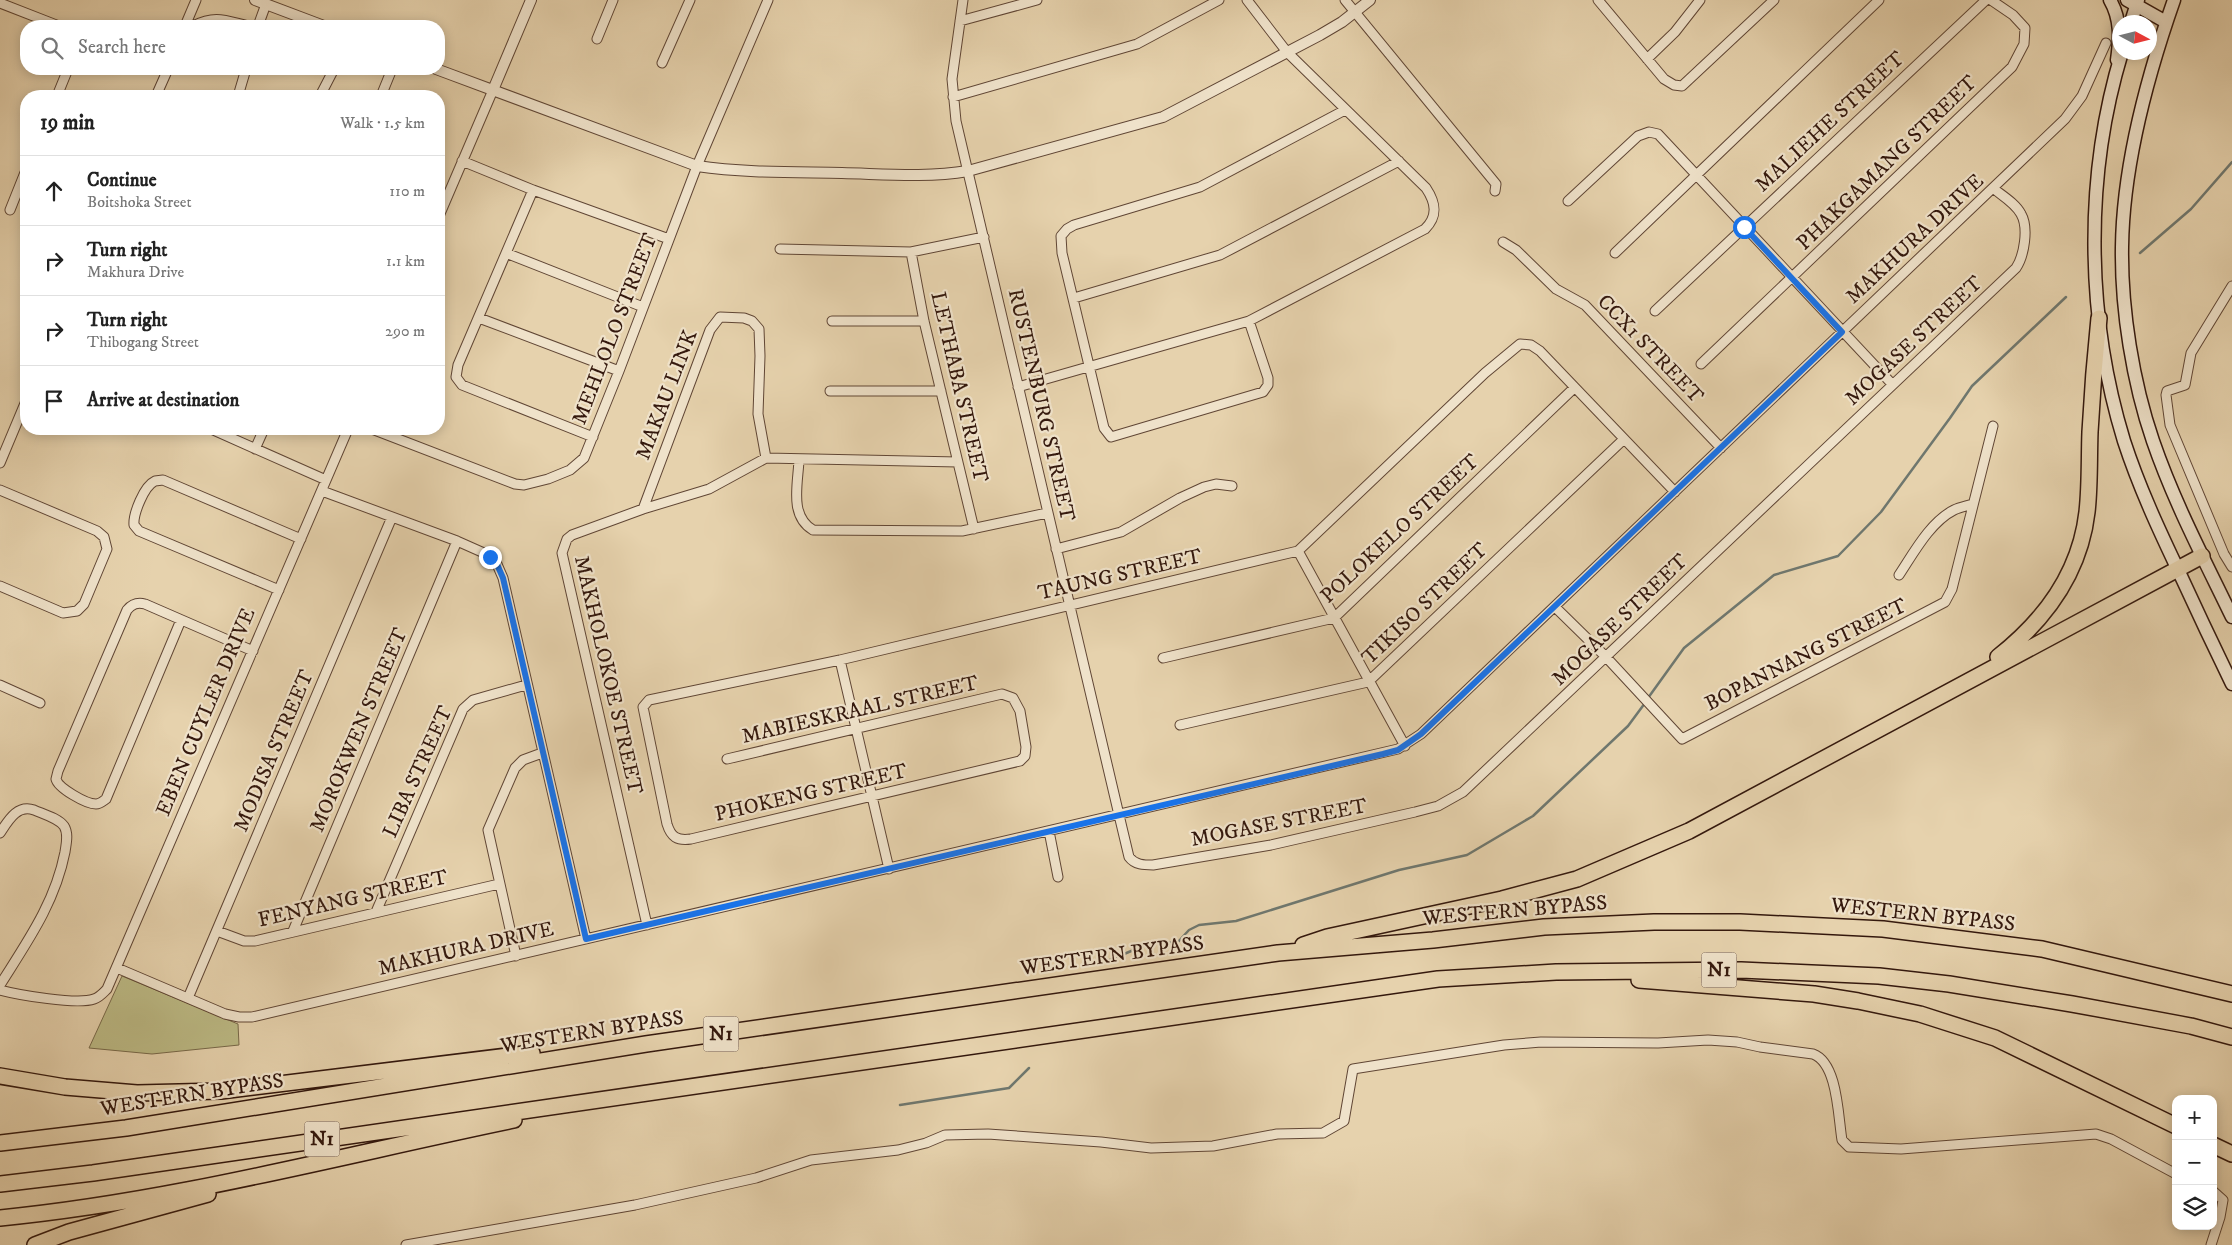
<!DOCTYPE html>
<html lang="en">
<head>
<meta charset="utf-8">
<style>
  :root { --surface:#fff; --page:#f2f2f2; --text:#222; --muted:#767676; --line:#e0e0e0 }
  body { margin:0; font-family:"IM FELL DW Pica",serif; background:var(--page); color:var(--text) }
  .controls { position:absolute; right:15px; bottom:15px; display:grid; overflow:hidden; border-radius:10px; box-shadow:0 2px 12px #0003 }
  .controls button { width:45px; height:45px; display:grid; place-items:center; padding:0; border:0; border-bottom:1px solid var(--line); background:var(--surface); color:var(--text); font:25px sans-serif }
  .compass { position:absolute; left:2112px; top:15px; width:45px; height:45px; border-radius:50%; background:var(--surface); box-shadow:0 2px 12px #0003; rotate:97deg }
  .stop { position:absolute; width:15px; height:15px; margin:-11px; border:4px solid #1a73e8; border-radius:50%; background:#fff }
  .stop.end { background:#1a73e8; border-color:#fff; box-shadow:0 1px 5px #0008 }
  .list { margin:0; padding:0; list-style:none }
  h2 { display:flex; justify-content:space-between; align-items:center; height:65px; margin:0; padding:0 20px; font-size:21px }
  h2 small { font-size:16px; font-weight:400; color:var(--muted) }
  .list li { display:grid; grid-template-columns:32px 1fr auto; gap:15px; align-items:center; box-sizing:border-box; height:70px; padding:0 20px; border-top:1px solid var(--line) }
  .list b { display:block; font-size:19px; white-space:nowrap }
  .list p { margin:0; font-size:16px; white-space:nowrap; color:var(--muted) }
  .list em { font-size:16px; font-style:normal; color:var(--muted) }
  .icon { flex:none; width:28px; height:28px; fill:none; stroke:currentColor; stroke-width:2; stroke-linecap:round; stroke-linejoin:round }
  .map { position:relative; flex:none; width:2232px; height:1245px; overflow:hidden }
  .search { position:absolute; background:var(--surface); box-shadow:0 2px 12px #0003; left:20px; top:20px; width:425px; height:55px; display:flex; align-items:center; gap:12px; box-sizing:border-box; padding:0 18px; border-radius:20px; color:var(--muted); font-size:19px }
  .panel { position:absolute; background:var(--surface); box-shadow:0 2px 12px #0003; left:20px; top:90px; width:425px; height:345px; border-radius:20px }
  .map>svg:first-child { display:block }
</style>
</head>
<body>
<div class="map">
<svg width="2232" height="1245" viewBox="0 0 2232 1245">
  <rect width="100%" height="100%" fill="#e6d2ad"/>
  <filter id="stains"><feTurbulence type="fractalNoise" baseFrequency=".004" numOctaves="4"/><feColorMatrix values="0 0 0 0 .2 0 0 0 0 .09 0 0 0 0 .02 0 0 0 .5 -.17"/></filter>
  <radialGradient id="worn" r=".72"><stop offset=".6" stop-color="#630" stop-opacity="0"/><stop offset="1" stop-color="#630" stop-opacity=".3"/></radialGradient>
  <!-- green -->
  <path fill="#bcba85" stroke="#786949" d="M122 976 238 1024 239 1045 152 1054 89 1048Z"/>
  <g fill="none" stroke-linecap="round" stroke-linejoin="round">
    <!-- stream -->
    <path stroke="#6f776e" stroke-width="2.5" d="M2140 253 2191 209 2232 162
      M1648 698 1684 648 1774 575 1838 556 1881 512 1950 418 1972 386 2066 297
      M1110 960 1150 943 1178 942 1189 930 1199 925 1236 921 1399 870 1467 855 1533 816 1628 726 1645 703
      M900 1105 1009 1088 1029 1068"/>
    <defs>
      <path id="minor" d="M963 0 952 79 956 121 1119 815 1129 857C1135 865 1144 865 1153 865L1271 845 1415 812 1438 806 1463 792 2016 268C2024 256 2029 228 2021 214 2016 204 2003 196 1994 189
        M1345 0 1496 184 1495 191
        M1598 0 1664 79 1674 85 1682 86 1774 0
        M0 3 59 26
        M960 21 1037 0
        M185 26 196 0
        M193 26C215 15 224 20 248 26
        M258 26 266 4
        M597 39 613 0
        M1647 59 1675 32 1700 0
        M662 63 690 0
        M57 96 68 69
        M156 96 168 69
        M238 96 246 69
        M320 96 334 69
        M381 96 392 69
        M953 97 1137 44 1219 0
        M462 161 533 190 669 239
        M533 190 458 365 456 377 462 385 593 437
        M1568 201 1638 136 1649 132 1658 134 1892 384
        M10 210 26 170
        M439 216 493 90
        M1503 242 1516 250 1556 289 1585 305 1721 448
        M780 249 911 252 984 237
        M911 252 924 321 974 529
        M506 253 643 307
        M1615 253 1879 0
        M2232 286 2191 353 2185 385 2167 391 2166 395 2170 425 2224 554 2232 567
        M1074 298 1220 255 1399 161
        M1655 311 1986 0
        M479 318 619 371
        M832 321H924
        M1249 321 1268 378V385L1263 392 1111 437 1104 428 1062 253 1061 236 1067 229 1074 225 1200 187 1345 110
        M1701 364 2012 67 2024 44 2025 28 2013 15 1991 0
        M1018 387 1249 321 1425 229C1438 216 1436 203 1426 188L1287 52 1247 0
        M830 391H941
        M211 429 326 480
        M372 429 515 484 524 485 548 479 570 470 584 458 619 371 697 166 768 0
        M255 449 264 429
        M799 460C798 484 789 516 813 530L962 531 1047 513
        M0 463 26 401
        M0 490 97 531 104 537 107 549 84 604 77 611 63 613 0 586
        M322 491 457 541 484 553 496 562 503 578 586 939
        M643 509 710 330 720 317 744 318 752 321 759 329 760 356 758 414 766 458
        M1056 549 1121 532 1180 498 1204 487 1216 484 1232 486
        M1298 551 1405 746
        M1899 575C1913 554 1930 522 1954 510 1960 507 1967 506 1973 504
        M279 590 139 531 134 525C133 514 144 486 155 481L163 480 301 539
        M1555 607 1606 657 1682 739 1945 602 1952 589 1993 426
        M181 620 106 799C103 801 100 804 96 804 86 804 58 788 56 779L58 771 127 610C132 604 137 602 145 604L253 651
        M1163 658 1334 618 1574 388
        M840 660 889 869
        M0 685 40 703
        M1180 725 1368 682 1624 439
        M727 759 1002 694 1013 698 1020 711 1026 747 1025 756 1020 761 691 839C677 841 671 837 667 824L643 707 649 700 840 660 1298 551 1485 373 1520 344 1531 345 1540 351 1675 492
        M1049 831 1058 877
        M0 833C8 821 17 804 34 810 43 814 58 818 64 826 69 834 66 844 65 852 55 903 27 942 0 985
        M376 912 463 709 473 700 526 685
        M647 925 562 553 567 539 572 535 643 509 709 489 766 458 958 462
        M217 931 244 941H255L499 884
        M293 931 457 541
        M516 956 488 830 515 768 523 760 542 753
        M117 968 225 1014 239 1017H252L1398 749 1421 734 2065 119 2082 96 2106 43
        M0 990C19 995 77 1005 94 999 100 997 103 993 107 989L348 429
        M188 998 392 517
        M406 1245 635 1205 756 1178 811 1160 898 1150 926 1143 945 1135 988 1134 1101 1142 1151 1148 1213 1146 1277 1134 1323 1133 1344 1121 1353 1069 1504 1045 1541 1042 1658 1043 1708 1040 1737 1042 1760 1047 1813 1054C1838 1063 1838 1117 1842 1140L1849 1147 1901 1149 2096 1134 2111 1139 2176 1174
        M2211 1245 2220 1217 2223 1200 2213 1191"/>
      <path id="tertiary" d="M255 0 324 26
        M436 69 697 166C745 173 794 172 842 173 884 174 926 178 968 171L1163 117 1320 35 1342 22 1370 0
        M493 90 531 0"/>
      <path id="secondary" d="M2110 0C2121 19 2120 39 2117 60
        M2127 0 2166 22
        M2174 0C2147 77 2123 166 2122 247 2121 309 2133 383 2153 441 2174 502 2204 559 2232 617
        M2131 22 2138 0
        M2122 52C2084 177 2086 317 2124 441 2139 487 2159 530 2180 574 2197 611 2214 647 2232 684"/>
      <path id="motorway" d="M1998 657C2045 620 2080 573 2087 512 2090 486 2089 459 2090 432 2092 394 2095 356 2099 318
        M1303 945 1327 937 1502 899 1577 879 1689 831 2202 556
        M1639 980 1814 994 1858 1001 1920 1014 1995 1038 2176 1126
        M0 1076 65 1087 137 1093 221 1091 532 1053
        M0 1143 126 1128 646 1044 1278 953 1433 940 1544 927 1654 922H1740L1883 929 2042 949 2232 994
        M2213 1145 2232 1154
        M0 1184 93 1173 1438 979 1556 972 1741 970 1879 976 1949 984 2072 1004 2191 1026 2232 1037
        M0 1218C174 1201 344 1155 514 1120
        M35 1245 69 1232 208 1194"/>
    </defs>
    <!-- minor casing -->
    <use href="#minor" stroke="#604635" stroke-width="11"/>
    <!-- tertiary casing -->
    <use href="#tertiary" stroke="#604635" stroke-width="12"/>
    <!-- secondary casing -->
    <use href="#secondary" stroke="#34180d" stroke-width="15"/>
    <!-- motorway casing -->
    <use href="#motorway" stroke="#34180d" stroke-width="18"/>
    <!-- minor -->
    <use href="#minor" stroke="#efe2ca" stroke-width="9"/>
    <!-- tertiary -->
    <use href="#tertiary" stroke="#efe2ca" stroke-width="10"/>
    <!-- secondary -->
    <use href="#secondary" stroke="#efe2ca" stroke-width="12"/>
    <!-- motorway -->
    <use href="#motorway" stroke="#e6d2ad" stroke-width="15"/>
  </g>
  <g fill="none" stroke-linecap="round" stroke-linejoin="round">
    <!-- route -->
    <path stroke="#1a73e8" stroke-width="6" d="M490 557 496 562 503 578 586 939 1383 754 1398 750 1421 734 1842 332 1744 227"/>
  </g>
  <g text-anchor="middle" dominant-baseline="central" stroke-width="4.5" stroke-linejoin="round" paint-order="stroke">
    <!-- shield labels -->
    <g fill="#efe2ca" stroke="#6c5546" stroke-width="1">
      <rect x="1701.5" y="952.5" width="35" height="35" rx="4"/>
      <rect x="703.5" y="1016.5" width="35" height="35" rx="4"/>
      <rect x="304.5" y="1121.5" width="35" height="35" rx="4"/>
    </g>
    <g font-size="20" font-weight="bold" fill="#34180d">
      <text x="1719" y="970">N1</text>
      <text x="721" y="1034">N1</text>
      <text x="322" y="1139">N1</text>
    </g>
    <!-- street labels -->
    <g font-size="21" fill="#34180d" stroke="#efe2ca">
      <text transform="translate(1830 122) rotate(-43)">MALIEHE STREET</text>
      <text transform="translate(1887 163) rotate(-44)">PHAKGAMANG STREET</text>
      <text transform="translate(1915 239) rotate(-43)">MAKHURA DRIVE</text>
      <text transform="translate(615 329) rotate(-69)">MEHLOLO STREET</text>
      <text transform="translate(1914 341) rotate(-43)">MOGASE STREET</text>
      <text transform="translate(1650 349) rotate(46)">CCX1 STREET</text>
      <text transform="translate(959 387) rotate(77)">LETHABA STREET</text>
      <text transform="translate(667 395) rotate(-69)">MAKAU LINK</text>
      <text transform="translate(1041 405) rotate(77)">RUSTENBURG STREET</text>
      <text transform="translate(1400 529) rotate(-43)">POLOKELO STREET</text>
      <text transform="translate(1120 575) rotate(-13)">TAUNG STREET</text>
      <text transform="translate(1425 604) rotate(-44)">TIKISO STREET</text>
      <text transform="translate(1620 620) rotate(-44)">MOGASE STREET</text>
      <text transform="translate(1806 655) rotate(-27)">BOPANNANG STREET</text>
      <text transform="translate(608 675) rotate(77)">MAKHOLOKOE STREET</text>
      <text transform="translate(860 710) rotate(-13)">MABIESKRAAL STREET</text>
      <text transform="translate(206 712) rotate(-67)">EBEN CUYLER DRIVE</text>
      <text transform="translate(359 730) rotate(-67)">MOROKWEN STREET</text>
      <text transform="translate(274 751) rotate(-67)">MODISA STREET</text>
      <text transform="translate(418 772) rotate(-66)">LIBA STREET</text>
      <text transform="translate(811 793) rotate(-13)">PHOKENG STREET</text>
      <text transform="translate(1279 823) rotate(-11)">MOGASE STREET</text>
      <text transform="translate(353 899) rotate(-13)">FENYANG STREET</text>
      <text transform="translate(1515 911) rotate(-5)">WESTERN BYPASS</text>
      <text transform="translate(1923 915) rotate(6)">WESTERN BYPASS</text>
      <text transform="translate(466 949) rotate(-13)">MAKHURA DRIVE</text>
      <text transform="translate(1112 956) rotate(-8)">WESTERN BYPASS</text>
      <text transform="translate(592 1032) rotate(-9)">WESTERN BYPASS</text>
      <text transform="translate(192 1095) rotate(-9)">WESTERN BYPASS</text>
    </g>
  </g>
  <rect width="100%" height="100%" filter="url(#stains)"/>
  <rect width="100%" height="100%" fill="url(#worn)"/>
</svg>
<div class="controls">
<button>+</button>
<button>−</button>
<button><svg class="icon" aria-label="layers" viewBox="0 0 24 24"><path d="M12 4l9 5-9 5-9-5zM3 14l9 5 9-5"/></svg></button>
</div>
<svg class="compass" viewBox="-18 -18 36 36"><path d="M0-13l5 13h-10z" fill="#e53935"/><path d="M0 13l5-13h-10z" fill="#767676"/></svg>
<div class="stop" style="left:1744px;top:227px"></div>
<div class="stop end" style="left:490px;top:557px"></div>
<div class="search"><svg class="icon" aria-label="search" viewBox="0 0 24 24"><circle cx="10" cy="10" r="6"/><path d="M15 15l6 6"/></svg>Search here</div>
<section class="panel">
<h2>19 min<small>Walk · 1.5 km</small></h2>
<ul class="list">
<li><svg class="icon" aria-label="ahead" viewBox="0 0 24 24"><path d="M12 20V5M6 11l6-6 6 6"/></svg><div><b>Continue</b><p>Boitshoka Street</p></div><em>110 m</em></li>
<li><svg class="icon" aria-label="right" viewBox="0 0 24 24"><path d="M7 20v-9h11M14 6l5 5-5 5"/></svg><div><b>Turn right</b><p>Makhura Drive</p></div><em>1.1 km</em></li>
<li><svg class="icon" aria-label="right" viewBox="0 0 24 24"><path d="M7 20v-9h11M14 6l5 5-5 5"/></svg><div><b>Turn right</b><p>Thibogang Street</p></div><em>290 m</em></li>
<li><svg class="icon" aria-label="arrive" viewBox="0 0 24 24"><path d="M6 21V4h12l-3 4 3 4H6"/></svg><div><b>Arrive at destination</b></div></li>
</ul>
</section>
</div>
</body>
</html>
